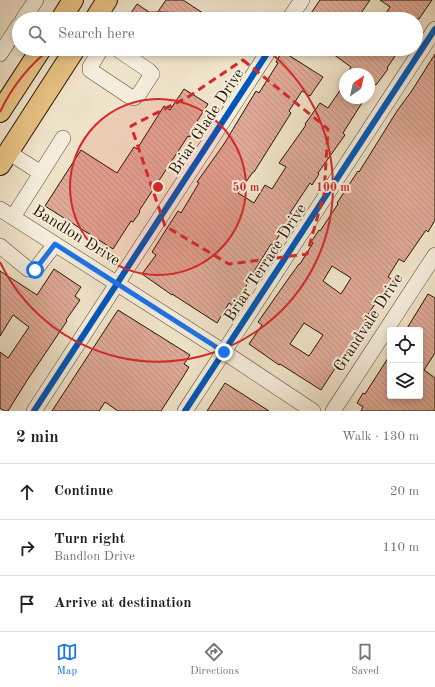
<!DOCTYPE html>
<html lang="en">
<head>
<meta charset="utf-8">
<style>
  :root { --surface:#fff; --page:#f6f6f6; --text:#202124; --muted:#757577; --line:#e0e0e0; --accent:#1a73e8 }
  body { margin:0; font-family:"Old Standard TT",serif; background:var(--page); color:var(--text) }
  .controls { position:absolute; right:12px; bottom:12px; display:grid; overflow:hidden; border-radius:4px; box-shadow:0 2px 6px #0003 }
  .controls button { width:36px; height:36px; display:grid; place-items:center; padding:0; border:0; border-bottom:1px solid var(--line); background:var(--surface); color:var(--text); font:20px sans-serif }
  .compass { position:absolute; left:339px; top:68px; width:36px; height:36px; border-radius:50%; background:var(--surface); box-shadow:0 2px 6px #0003; rotate:34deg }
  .stop { position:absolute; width:12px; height:12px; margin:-9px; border:3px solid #1a73e8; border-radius:50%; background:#fff }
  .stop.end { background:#1a73e8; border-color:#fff; box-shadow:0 1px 4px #0008 }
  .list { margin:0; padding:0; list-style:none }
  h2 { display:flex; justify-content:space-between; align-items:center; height:52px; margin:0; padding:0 16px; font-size:17px }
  h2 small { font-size:13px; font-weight:400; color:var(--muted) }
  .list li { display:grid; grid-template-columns:26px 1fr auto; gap:12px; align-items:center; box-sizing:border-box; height:56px; padding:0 16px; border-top:1px solid var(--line) }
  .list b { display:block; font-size:15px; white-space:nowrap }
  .list p { margin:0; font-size:13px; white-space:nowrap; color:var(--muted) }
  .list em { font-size:13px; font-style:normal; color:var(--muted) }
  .icon { flex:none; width:22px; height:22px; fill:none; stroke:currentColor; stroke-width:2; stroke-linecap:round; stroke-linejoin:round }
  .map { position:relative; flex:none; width:435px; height:411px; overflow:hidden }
  .search { position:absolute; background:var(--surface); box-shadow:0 2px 6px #0003; left:12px; right:12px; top:12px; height:44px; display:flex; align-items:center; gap:10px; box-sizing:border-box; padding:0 14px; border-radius:22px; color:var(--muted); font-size:15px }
  .sheet { height:220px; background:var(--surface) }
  nav { display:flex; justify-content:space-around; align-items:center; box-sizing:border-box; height:56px; border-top:1px solid var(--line); background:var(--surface); font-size:11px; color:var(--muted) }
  nav a { display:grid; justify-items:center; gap:2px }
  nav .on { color:var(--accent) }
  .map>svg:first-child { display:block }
</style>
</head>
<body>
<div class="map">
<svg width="435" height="411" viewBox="0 0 435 411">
  <defs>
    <pattern id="building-back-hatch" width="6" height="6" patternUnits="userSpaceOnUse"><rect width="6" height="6" fill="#dea996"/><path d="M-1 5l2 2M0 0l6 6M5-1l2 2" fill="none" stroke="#be9180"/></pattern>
  </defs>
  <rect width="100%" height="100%" fill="#efe3c9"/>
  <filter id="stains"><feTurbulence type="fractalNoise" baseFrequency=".005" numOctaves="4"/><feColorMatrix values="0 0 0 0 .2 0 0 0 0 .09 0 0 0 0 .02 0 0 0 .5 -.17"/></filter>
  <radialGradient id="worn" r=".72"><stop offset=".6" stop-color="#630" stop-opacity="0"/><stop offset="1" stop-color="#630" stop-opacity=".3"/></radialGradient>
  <!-- building -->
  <path fill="url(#building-back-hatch)" stroke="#281400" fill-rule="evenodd" d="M166 0H183L212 19H127L137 4 155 16Z
    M320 0H370L357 19H307Z
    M380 0H432L419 19H382L390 7Z
    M326 49H391L397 53 387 68 388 69 376 85 369 80V74H347L351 67Z
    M282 51 323 77 310 96 302 91 289 111 291 113 254 172H253L238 193 254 203 265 185 272 189 286 167 279 163 306 125 305 124 320 103 328 108 345 83V98H365L343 133 345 135 318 173 319 174 312 185 310 183 290 213 292 214 280 234 273 245 271 244 253 273 254 274 233 306 229 303 217 323 172 294V295L142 274 156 255 152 252 162 236 178 211 181 213 199 183 197 182 224 144 256 91 259 93 278 63 276 62Z
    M435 54V220L428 232 426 230 404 262 399 259 388 277 394 281 388 291 385 289 365 319 369 322 349 351 347 350 321 390 280 364 279 365 249 344 262 325 258 322 286 282 299 264H300L313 243 311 242 319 230 320 231 338 204 337 203 358 171 359 172 397 111 411 92ZM332 266 351 278 341 294 323 281ZM304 323 323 335 309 356 290 344Z
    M184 89 208 104 194 126 196 127 190 137 188 136 160 179 139 211 140 212 133 222 131 221 113 249 45 206 81 150 117 173 134 147 137 149 164 106 170 110Z
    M54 269 81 287 75 296 80 300 66 320 67 321 26 382 8 411H5L0 408V352L8 358 29 327 13 315 0 336V271L37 295Z
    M428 294 435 298V353L424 370 435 378V411H361L363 407 357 403 363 393 365 394 390 355V396H420V330H406Z
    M118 310 190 355 184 364 189 367 183 377 161 411H118L105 402 99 411H52Z
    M225 383 269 411H207Z"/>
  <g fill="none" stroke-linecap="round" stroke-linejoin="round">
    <defs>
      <path id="minor" d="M23 19 36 0
        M289 19 302 0
        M101 49 90 67V70L129 96 134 98 139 94 152 74 148 70 117 49
        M0 54 19 25
        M8 152 41 173 13 217
        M41 173 63 138
        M0 209 224 352 313 411
        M0 246 28 269 35 270 55 244
        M34 411 270 49
        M185 411 435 29
        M333 411 435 255"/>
      <path id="major" d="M61 19 73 0
        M95 19 107 0
        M0 112 41 49
        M0 165 75 49"/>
    </defs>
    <!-- minor casing -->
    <use href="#minor" stroke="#5a4832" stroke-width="16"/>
    <!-- major casing -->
    <use href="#major" stroke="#281400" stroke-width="22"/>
    <!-- minor -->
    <use href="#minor" stroke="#f5eddc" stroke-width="15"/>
    <!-- major -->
    <use href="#major" stroke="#e8c284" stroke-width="20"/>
    <defs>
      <path id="cycleway" d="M34 411 270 49
        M185 411 435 29"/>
    </defs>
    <!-- cycleway casing -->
    <use href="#cycleway" stroke="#f5eddc" stroke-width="8"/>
    <!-- cycleway -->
    <use href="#cycleway" stroke="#0057b8" stroke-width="6"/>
  </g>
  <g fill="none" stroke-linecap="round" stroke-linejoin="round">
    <!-- route -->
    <path stroke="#1a73e8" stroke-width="5" d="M35 270 55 244 224 352"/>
  </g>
  <!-- marked area -->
  <path fill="none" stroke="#d62828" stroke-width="3" stroke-dasharray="8 5" stroke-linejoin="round" d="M243 60 328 129 324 194 307 254 229 264 165 226 131 126 188 97Z"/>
  <!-- distance rings -->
  <circle cx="158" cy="187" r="88" fill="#d62828" fill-opacity=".12"/>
  <g fill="none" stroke="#d62828" stroke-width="2">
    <circle cx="158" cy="187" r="88"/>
    <path d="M0 112A175 175 0 0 1 50 49M110 19A175 175 0 0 1 206 19M266 49A175 175 0 1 1 0 262"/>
  </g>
  <g text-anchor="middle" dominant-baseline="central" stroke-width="4" stroke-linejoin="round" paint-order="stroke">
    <!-- street labels -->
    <g font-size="16" fill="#281400" stroke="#f5eddc">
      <text transform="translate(207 122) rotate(-57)">Briar Glade Drive</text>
      <text transform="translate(76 236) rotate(32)">Bandlon Drive</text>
      <text transform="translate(266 263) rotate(-57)">Briar Terrace Drive</text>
      <text transform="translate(369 323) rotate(-57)">Grandvale Drive</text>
    </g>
  </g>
  <circle cx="158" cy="187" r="6" fill="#d62828" stroke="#f5eddc" stroke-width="2"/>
  <g font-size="12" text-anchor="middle" font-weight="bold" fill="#d62828" stroke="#f5eddc" stroke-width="4" stroke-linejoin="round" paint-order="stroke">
    <text x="246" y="191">50 m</text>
    <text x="333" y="191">100 m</text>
  </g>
  <rect width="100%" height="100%" filter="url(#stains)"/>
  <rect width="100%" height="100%" fill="url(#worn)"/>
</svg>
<div class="controls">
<button><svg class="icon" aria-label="locate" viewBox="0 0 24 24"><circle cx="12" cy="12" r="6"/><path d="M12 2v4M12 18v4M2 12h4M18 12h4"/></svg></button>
<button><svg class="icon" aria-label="layers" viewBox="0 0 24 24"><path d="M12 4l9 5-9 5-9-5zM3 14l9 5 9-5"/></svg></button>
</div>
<svg class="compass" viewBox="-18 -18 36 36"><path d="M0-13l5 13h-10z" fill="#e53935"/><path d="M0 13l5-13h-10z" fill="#757577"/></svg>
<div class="stop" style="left:35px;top:270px"></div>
<div class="stop end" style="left:224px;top:352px"></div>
<div class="search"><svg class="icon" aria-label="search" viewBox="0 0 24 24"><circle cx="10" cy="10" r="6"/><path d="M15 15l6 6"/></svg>Search here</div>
</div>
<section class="sheet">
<h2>2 min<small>Walk · 130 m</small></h2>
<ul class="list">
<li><svg class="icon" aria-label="ahead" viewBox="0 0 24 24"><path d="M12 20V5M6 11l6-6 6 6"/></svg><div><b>Continue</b></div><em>20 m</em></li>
<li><svg class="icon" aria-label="right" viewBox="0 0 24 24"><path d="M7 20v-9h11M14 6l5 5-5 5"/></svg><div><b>Turn right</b><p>Bandlon Drive</p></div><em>110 m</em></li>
<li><svg class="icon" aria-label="arrive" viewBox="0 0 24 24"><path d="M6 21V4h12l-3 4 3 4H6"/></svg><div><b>Arrive at destination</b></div></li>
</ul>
</section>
<nav>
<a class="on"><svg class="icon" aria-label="map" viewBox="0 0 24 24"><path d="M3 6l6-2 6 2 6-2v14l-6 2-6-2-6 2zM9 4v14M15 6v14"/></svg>Map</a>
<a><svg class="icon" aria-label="directions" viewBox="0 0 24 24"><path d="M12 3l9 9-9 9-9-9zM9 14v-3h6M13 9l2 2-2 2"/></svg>Directions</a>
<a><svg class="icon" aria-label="saved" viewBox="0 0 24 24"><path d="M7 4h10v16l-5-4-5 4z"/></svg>Saved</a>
</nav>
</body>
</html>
